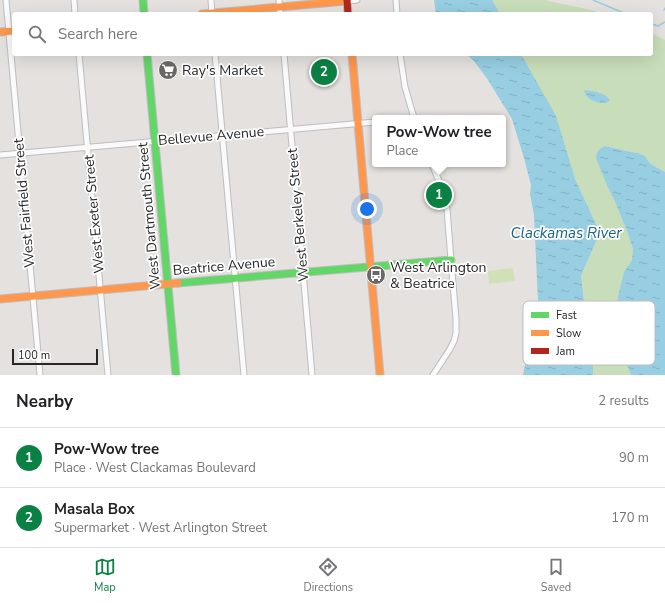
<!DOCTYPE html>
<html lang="en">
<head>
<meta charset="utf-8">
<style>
  :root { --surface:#fff; --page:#f2f2f2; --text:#202124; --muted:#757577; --line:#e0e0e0; --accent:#0b8043 }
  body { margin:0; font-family:"Nunito Sans",sans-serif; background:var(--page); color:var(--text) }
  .scale { position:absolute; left:12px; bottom:10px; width:86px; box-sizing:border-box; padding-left:4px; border:2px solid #272727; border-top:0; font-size:11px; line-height:14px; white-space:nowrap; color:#272727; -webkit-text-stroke:3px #fff; paint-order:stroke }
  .you { position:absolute; left:367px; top:209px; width:14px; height:14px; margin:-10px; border:3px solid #fff; border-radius:50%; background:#1a73e8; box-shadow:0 0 0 6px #1a73e833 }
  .badge { display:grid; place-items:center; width:26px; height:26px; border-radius:50%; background:var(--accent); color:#fff; font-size:13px; font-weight:700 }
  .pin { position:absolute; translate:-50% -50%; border:2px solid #fff; box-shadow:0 1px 4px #0006 }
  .popup { position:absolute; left:372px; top:115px; width:134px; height:52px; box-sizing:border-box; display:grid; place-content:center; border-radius:4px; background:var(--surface); filter:drop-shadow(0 1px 3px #0005); font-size:13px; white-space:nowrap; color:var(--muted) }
  .popup b { font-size:15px; color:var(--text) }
  .popup::after { content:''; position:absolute; left:50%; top:100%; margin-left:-8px; border:8px solid transparent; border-top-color:var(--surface) }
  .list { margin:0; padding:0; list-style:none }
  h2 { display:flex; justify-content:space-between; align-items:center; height:52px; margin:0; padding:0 16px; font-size:17px }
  h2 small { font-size:13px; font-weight:400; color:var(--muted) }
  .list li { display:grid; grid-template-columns:26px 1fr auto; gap:12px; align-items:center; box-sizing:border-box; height:60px; padding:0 16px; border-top:1px solid var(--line) }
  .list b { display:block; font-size:15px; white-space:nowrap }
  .list p { margin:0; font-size:13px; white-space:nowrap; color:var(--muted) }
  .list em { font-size:13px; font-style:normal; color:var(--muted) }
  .icon { flex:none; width:22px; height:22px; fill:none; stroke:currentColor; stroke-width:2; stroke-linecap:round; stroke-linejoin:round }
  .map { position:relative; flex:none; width:665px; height:375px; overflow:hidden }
  .search { position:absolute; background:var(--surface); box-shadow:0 4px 16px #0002; left:12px; right:12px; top:12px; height:44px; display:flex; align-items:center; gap:10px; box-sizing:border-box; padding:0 14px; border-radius:4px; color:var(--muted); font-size:15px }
  .sheet { height:172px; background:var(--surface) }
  nav { display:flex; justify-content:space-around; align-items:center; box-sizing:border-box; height:56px; border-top:1px solid var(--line); background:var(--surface); font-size:11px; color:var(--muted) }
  nav a { display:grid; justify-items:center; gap:2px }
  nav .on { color:var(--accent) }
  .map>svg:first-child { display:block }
</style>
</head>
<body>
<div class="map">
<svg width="665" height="375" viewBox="0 0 665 375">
  <defs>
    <pattern id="water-ripples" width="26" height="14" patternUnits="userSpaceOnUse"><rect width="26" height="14" fill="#97cee1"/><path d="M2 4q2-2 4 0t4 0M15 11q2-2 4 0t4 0" fill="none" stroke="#82b1c1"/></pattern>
  </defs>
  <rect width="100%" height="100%" fill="#e4e1de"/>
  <!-- grass -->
  <path fill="#c8ddb9" d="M492 0H548V1L587 9 603 14H500Z
    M651 33 665 40V172L654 166 649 162 645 156 638 153 631 152 605 146 606 183 615 202 627 231 633 249 632 260 623 279 620 291 619 313 623 319 626 339 623 346 624 356 631 375H593V362L585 309 581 276 597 239V226L575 179 521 54H651Z"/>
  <!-- pitch -->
  <path fill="#d1e1b7" d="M513 268 515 281 489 284 488 271Z"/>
  <!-- water -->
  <path fill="url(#water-ripples)" d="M434 0H492L500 14H436Z
    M466 54H521L556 116 575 179 597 226V239L581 276 585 309 593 362V375H523L538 301 534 215 530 194 531 185 524 158 512 119 488 80 474 61Z
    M585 90C593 91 607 93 610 101 601 106 587 101 584 91Z
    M605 146 631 152 638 153 645 156 649 162 654 166 665 172V375H631L624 356 623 346 626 339 625 329 623 319 619 313 618 297 624 272 632 260 633 249 627 231 615 202 606 183 596 158C596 152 599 149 605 146Z"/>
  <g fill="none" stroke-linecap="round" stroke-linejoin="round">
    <!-- stream -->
    <path stroke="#97cee1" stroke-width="1.5" d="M593 0 626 14
      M664 10 665 8
      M652 24 658 26 665 22"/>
    <defs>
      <path id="street" d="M6 0 40 375
        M74 0 75 14
        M211 0 212 14
        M279 0 280 14
        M396 0 397 14
        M347 1 357 0
        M79 54 108 375
        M215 54 244 375
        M284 54 312 375
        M400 54 405 87 414 118
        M0 155 375 122
        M432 164 443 191 447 209 451 260 456 319V333L454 341 450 349 433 375"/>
      <path id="fast" d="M143 0 144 14
        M147 54 176 375
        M178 283 451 260"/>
      <path id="slow" d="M202 14 347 1
        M0 32 14 31
        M352 54 380 375
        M0 299 178 283"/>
      <path id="jam" d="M347 0 348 14"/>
    </defs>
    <!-- street casing -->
    <use href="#street" stroke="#bebdbf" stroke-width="7"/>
    <!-- fast casing -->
    <use href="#fast" stroke="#bebdbf" stroke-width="9"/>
    <!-- slow casing -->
    <use href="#slow" stroke="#bebdbf" stroke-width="9"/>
    <!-- jam casing -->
    <use href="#jam" stroke="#bebdbf" stroke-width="9"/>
    <!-- street -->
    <use href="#street" stroke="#fbfafa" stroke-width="5"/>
    <!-- fast -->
    <use href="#fast" stroke="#63d668" stroke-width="7"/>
    <!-- slow -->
    <use href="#slow" stroke="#ff974d" stroke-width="7"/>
    <!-- jam -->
    <use href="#jam" stroke="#b3261e" stroke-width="7"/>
  </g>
  <!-- icons -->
  <defs>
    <symbol id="supermarket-disc" viewBox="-11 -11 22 22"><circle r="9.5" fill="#696867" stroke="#fff"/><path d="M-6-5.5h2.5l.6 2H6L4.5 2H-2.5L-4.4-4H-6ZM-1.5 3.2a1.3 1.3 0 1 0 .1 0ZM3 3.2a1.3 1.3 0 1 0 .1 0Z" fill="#fff"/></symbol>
    <symbol id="bus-disc" viewBox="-11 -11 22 22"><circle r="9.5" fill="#696867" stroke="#fff"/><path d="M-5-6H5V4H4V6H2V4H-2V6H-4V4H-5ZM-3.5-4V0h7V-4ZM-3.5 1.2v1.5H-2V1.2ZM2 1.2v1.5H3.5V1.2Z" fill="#fff"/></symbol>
  </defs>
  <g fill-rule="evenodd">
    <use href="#supermarket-disc" x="157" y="59" width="22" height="22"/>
    <use href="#bus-disc" x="365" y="264" width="22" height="22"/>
  </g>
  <g text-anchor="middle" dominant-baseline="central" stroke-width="3.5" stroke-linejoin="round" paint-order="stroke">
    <!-- poi labels -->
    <g font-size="14" fill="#272727" stroke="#fff" text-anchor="start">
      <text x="182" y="70">Ray's Market</text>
      <text x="390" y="267">West Arlington<tspan x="390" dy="16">&amp; Beatrice</tspan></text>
    </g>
    <!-- street labels -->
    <g font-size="14" fill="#272727" stroke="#fff">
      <text transform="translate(211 136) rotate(-5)">Bellevue Avenue</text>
      <text transform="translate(24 203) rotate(-95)">West Fairfield Street</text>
      <text transform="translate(94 214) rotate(-95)">West Exeter Street</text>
      <text transform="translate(298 215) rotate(-95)">West Berkeley Street</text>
      <text transform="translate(149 216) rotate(-95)">West Dartmouth Street</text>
      <text transform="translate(224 266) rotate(-5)">Beatrice Avenue</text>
    </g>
    <!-- water labels -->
    <g font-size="15" font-style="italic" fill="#196389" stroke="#fff">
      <text x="566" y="233">Clackamas River</text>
    </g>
  </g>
  <!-- legend -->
  <rect x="523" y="301" width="132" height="64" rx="6" fill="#fff" stroke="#bebebe" stroke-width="1"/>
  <rect x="531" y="312" width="18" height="6" fill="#63d668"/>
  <rect x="531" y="330" width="18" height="6" fill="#ff974d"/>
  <rect x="531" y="348" width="18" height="6" fill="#b3261e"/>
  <g font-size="11" fill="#272727">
    <text x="556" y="319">Fast</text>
    <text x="556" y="337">Slow</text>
    <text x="556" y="355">Jam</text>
  </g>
</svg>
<div class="scale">100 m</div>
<div class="you"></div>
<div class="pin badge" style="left:439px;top:195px">1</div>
<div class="popup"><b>Pow-Wow tree</b>Place</div>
<div class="pin badge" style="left:324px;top:72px">2</div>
<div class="search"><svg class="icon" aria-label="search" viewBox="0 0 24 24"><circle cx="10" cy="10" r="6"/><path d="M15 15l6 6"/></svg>Search here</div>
</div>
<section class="sheet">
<h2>Nearby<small>2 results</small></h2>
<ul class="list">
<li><span class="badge">1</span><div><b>Pow-Wow tree</b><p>Place · West Clackamas Boulevard</p></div><em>90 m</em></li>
<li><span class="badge">2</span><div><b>Masala Box</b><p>Supermarket · West Arlington Street</p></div><em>170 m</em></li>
</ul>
</section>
<nav>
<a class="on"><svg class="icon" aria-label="map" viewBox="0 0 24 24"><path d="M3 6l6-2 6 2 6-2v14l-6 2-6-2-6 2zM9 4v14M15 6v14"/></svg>Map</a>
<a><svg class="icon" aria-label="directions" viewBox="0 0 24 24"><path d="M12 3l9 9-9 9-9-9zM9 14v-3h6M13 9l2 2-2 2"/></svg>Directions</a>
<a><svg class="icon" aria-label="saved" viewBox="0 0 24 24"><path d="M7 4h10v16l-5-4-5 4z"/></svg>Saved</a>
</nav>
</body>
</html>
